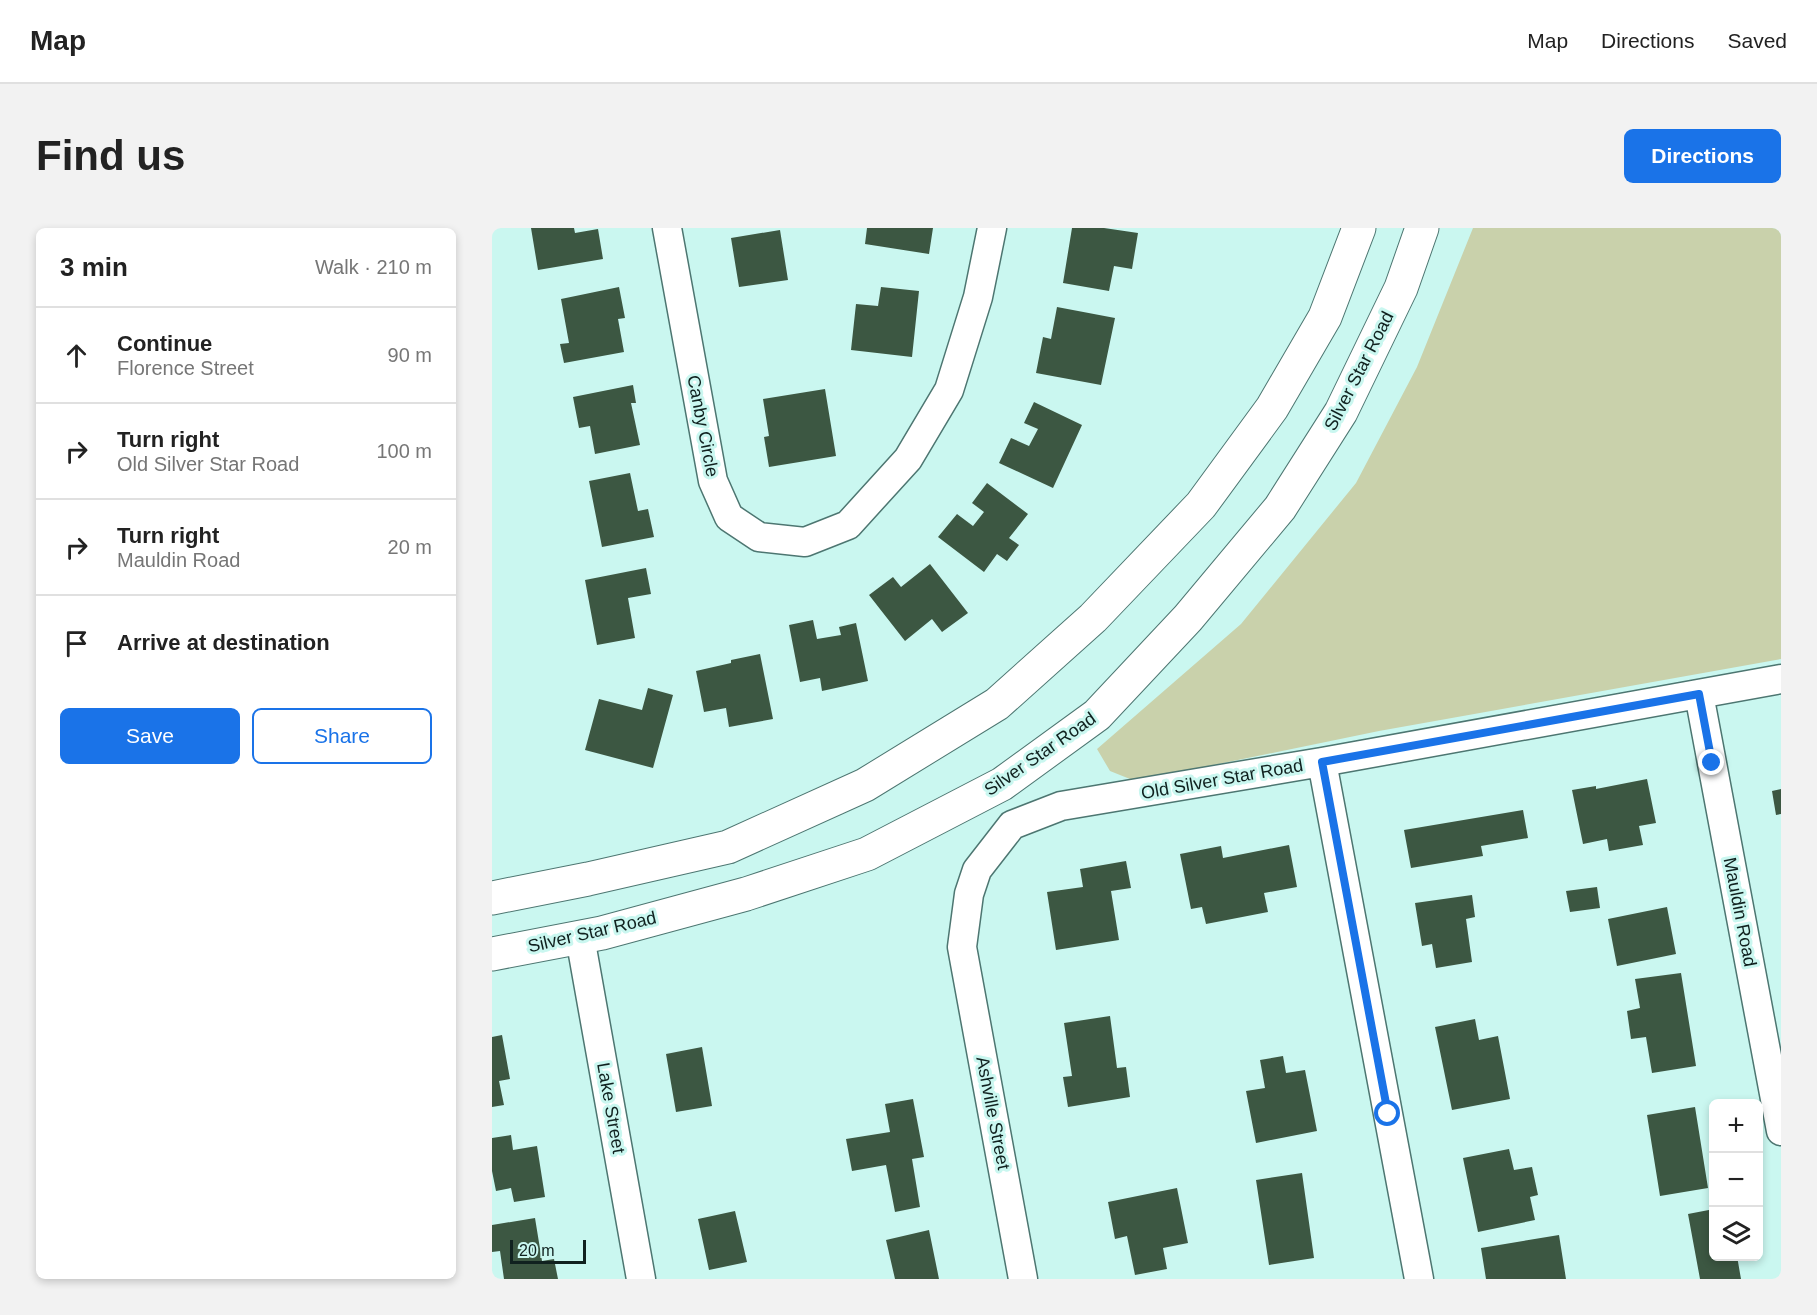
<!DOCTYPE html>
<html lang="en">
<head>
<meta charset="utf-8">
<style>
  :root { --surface:#fff; --page:#f2f2f2; --text:#222; --muted:#767676; --line:#e0e0e0; --accent:#1a73e8 }
  body { margin:0; font-family:Arial,sans-serif; background:var(--page); color:var(--text) }
  .controls { position:absolute; right:18px; bottom:18px; display:grid; overflow:hidden; border-radius:9px; box-shadow:0 3px 9px #0003 }
  .controls button { width:54px; height:54px; display:grid; place-items:center; padding:0; border:0; border-bottom:2px solid var(--line); background:var(--surface); color:var(--text); font:30px sans-serif }
  .scale { position:absolute; left:18px; bottom:15px; width:76px; box-sizing:border-box; padding-left:6px; border:3px solid #10211f; border-top:0; font-size:16px; line-height:21px; white-space:nowrap; color:#10211f; -webkit-text-stroke:4px #caf7f0; paint-order:stroke }
  .stop { position:absolute; width:18px; height:18px; margin:-14px; border:4px solid #1a73e8; border-radius:50%; background:#fff }
  .stop.end { background:#1a73e8; border-color:#fff; box-shadow:0 2px 6px #0008 }
  .list { margin:0; padding:0; list-style:none }
  h2 { display:flex; justify-content:space-between; align-items:center; height:78px; margin:0; padding:0 24px; font-size:26px }
  h2 small { font-size:20px; font-weight:400; color:var(--muted) }
  .list li { display:grid; grid-template-columns:39px 1fr auto; gap:18px; align-items:center; box-sizing:border-box; height:96px; padding:0 24px; border-top:2px solid var(--line) }
  .list b { display:block; font-size:22px; white-space:nowrap }
  .list p { margin:0; font-size:20px; white-space:nowrap; color:var(--muted) }
  .list em { font-size:20px; font-style:normal; color:var(--muted) }
  .actions { display:flex; gap:12px; padding:18px 24px }
  .actions a { flex:1; padding:14px 0; border:2px solid var(--accent); border-radius:9px; text-align:center; font-size:21px; color:var(--accent) }
  .actions .main { background:var(--accent); color:#fff }
  .icon { flex:none; width:33px; height:33px; fill:none; stroke:currentColor; stroke-width:2; stroke-linecap:round; stroke-linejoin:round }
  .map { position:relative; flex:none; width:1289px; height:1051px; overflow:hidden; border-radius:9px }
  header { display:flex; align-items:center; gap:36px; box-sizing:border-box; height:84px; padding:0 30px; background:var(--surface); border-bottom:2px solid var(--line) }
  header strong { font-size:28px }
  nav { display:flex; gap:33px; margin-inline-start:auto; font-size:21px }
  .intro { display:flex; align-items:center; justify-content:space-between; box-sizing:border-box; height:144px; padding:0 36px }
  h1 { margin:0; font-size:42px }
  .button { padding:15px 27px; border-radius:9px; background:var(--accent); color:#fff; font-size:21px; font-weight:700 }
  main { display:flex; gap:36px; padding:0 36px }
  aside { flex:1; background:var(--surface); border-radius:9px; box-shadow:0 3px 9px #0003 }
  .map>svg:first-child { display:block }
</style>
</head>
<body>
<header>
<strong>Map</strong>
<nav><a>Map</a><a>Directions</a><a>Saved</a></nav>
</header>
<div class="intro"><h1>Find us</h1><a class="button">Directions</a></div>
<main>
<aside>
<h2>3 min<small>Walk · 210 m</small></h2>
<ul class="list">
<li><svg class="icon" aria-label="ahead" viewBox="0 0 24 24"><path d="M12 20V5M6 11l6-6 6 6"/></svg><div><b>Continue</b><p>Florence Street</p></div><em>90 m</em></li>
<li><svg class="icon" aria-label="right" viewBox="0 0 24 24"><path d="M7 20v-9h11M14 6l5 5-5 5"/></svg><div><b>Turn right</b><p>Old Silver Star Road</p></div><em>100 m</em></li>
<li><svg class="icon" aria-label="right" viewBox="0 0 24 24"><path d="M7 20v-9h11M14 6l5 5-5 5"/></svg><div><b>Turn right</b><p>Mauldin Road</p></div><em>20 m</em></li>
<li><svg class="icon" aria-label="arrive" viewBox="0 0 24 24"><path d="M6 21V4h12l-3 4 3 4H6"/></svg><div><b>Arrive at destination</b></div></li>
</ul>
<div class="actions"><a class="main">Save</a><a>Share</a></div>
</aside>
<div class="map">
<svg width="1289" height="1051" viewBox="0 0 1289 1051">
  <rect width="100%" height="100%" fill="#caf7f0"/>
  <!-- green -->
  <path fill="#c9d1ab" d="M981 0H1289V431L887 503 702 541 648 555 618 543 605 521 749 396 864 255 925 139Z"/>
  <!-- building -->
  <path fill="#3c5742" d="M39 0H82L83 5 106 1 111 31 46 42Z
    M375 0H441L437 26 373 16Z
    M580 0H612L646 5 640 41 622 38 617 63 571 55Z
    M288 2 296 52 247 59 239 10Z
    M127 59 133 90 126 91 132 124 72 135 68 116 77 115 69 71Z
    M389 59 427 63 420 129 359 122 364 76 386 78Z
    M565 79 623 90 609 157 544 145 551 109 559 111Z
    M141 157 144 175H139L148 217 103 226 98 198 87 200 81 169Z
    M333 161 344 228 277 239 272 209 277 208 271 171Z
    M542 174 590 197 561 260 507 235 519 210 537 218 546 201 532 195Z
    M138 245 146 283 156 281 162 309 110 319 97 253Z
    M495 255 536 286 517 310 527 317 515 333 505 326 492 344 446 309 465 286 481 298 492 284 480 275Z
    M438 336 476 385 450 404 440 391 413 413 377 367 401 349 409 359Z
    M154 340 159 366 136 370 143 410 105 417 93 352Z
    M321 392 325 411 349 407 347 399 364 395 376 453 330 463 328 450 308 454 297 397Z
    M268 426 281 491 237 499 234 480 212 484 204 443 239 435V432Z
    M156 460 181 467 161 540 93 522 107 471 150 482Z
    M1155 551 1164 595 1147 598 1151 617 1117 623 1115 611 1091 616 1080 562 1104 558V561Z
    M1289 561V586L1284 587 1280 563Z
    M1031 582 1036 610 989 618 991 628 919 640 912 602Z
    M797 617 805 659 772 665 776 684 714 696 710 679 699 681 688 626 729 618 731 630Z
    M634 633 639 660 619 663 627 712 564 722 555 664 591 659 588 641Z
    M1105 659 1108 680 1078 684 1074 663Z
    M980 667 983 689 974 691 980 734 944 740 940 716 930 718 923 675Z
    M1175 679 1184 726 1125 738 1116 691Z
    M1189 745 1204 838 1160 845 1154 809 1139 811 1135 783 1148 780 1143 751Z
    M618 788 625 840 634 839 638 869 576 879 571 849 580 848 572 795Z
    M983 791 987 812 1006 808 1018 871 960 882 943 799Z
    M10 807 18 851 7 853 12 877 0 879V809Z
    M210 819 220 878 184 884 174 826Z
    M791 828 794 845 813 842 825 903 764 915 754 863 773 860 768 832Z
    M421 871 432 929 420 931 428 979 403 984 394 937 360 943 354 911 398 904 393 876Z
    M1203 879 1216 960 1168 968 1155 887Z
    M19 907 21 922 45 918 53 969 22 974 19 960 4 963 0 943V910Z
    M1017 921 1022 942 1040 939 1046 967 1038 969 1043 992 986 1004 971 930Z
    M810 945 822 1030 777 1037 764 952Z
    M685 960 696 1015 671 1020 675 1041 643 1047 635 1008 623 1011 616 974Z
    M1222 981V1028H1245L1249 1051H1208L1196 986Z
    M243 983 255 1034 217 1042 206 991Z
    M43 990 50 1033 62 1031 66 1051H12L8 1023 0 1024V997Z
    M437 1002 447 1051H403L394 1012Z
    M1067 1007 1074 1051H994L989 1020Z"/>
  <g fill="none" stroke-linecap="round" stroke-linejoin="round">
    <defs>
      <path id="minor" d="M175 0 221 253 237 289 267 309 313 314 356 297 416 231 457 162 486 69 500 0
        M1207 466 1289 903
        M830 534 927 1051
        M88 709 149 1051
        M531 1051 470 719 477 666 485 642 520 597 569 578 830 534 1289 451"/>
      <path id="secondary" d="M0 670 96 651 236 619 373 557 505 476 601 390 709 277 780 180 833 89 867 0
        M0 726 110 705 254 666 375 626 510 556 605 487 696 390 788 280 849 184 909 60 930 0"/>
    </defs>
    <!-- minor casing -->
    <use href="#minor" stroke="#4d7671" stroke-width="31"/>
    <!-- secondary casing -->
    <use href="#secondary" stroke="#4d7671" stroke-width="35"/>
    <!-- minor -->
    <use href="#minor" stroke="#fff" stroke-width="28"/>
    <!-- secondary -->
    <use href="#secondary" stroke="#fff" stroke-width="33"/>
  </g>
  <g fill="none" stroke-linecap="round" stroke-linejoin="round">
    <!-- route -->
    <path stroke="#1a73e8" stroke-width="8" d="M896 886 830 534 1207 466 1220 535"/>
  </g>
  <g text-anchor="middle" dominant-baseline="central" stroke-width="6" stroke-linejoin="round" paint-order="stroke">
    <!-- street labels -->
    <g font-size="18" fill="#10211f" stroke="#caf7f0">
      <text transform="translate(867 143) rotate(-63)">Silver Star Road</text>
      <text transform="translate(211 198) rotate(79)">Canby Circle</text>
      <text transform="translate(548 526) rotate(-35)">Silver Star Road</text>
      <text transform="translate(730 551) rotate(-10)">Old Silver Star Road</text>
      <text transform="translate(1248 684) rotate(79)">Mauldin Road</text>
      <text transform="translate(100 704) rotate(-13)">Silver Star Road</text>
      <text transform="translate(119 880) rotate(80)">Lake Street</text>
      <text transform="translate(501 885) rotate(79)">Ashville Street</text>
    </g>
  </g>
</svg>
<div class="controls">
<button>+</button>
<button>−</button>
<button><svg class="icon" aria-label="layers" viewBox="0 0 24 24"><path d="M12 4l9 5-9 5-9-5zM3 14l9 5 9-5"/></svg></button>
</div>
<div class="scale">20 m</div>
<div class="stop" style="left:896px;top:886px"></div>
<div class="stop end" style="left:1220px;top:535px"></div>
</div>
</main>
</body>
</html>
